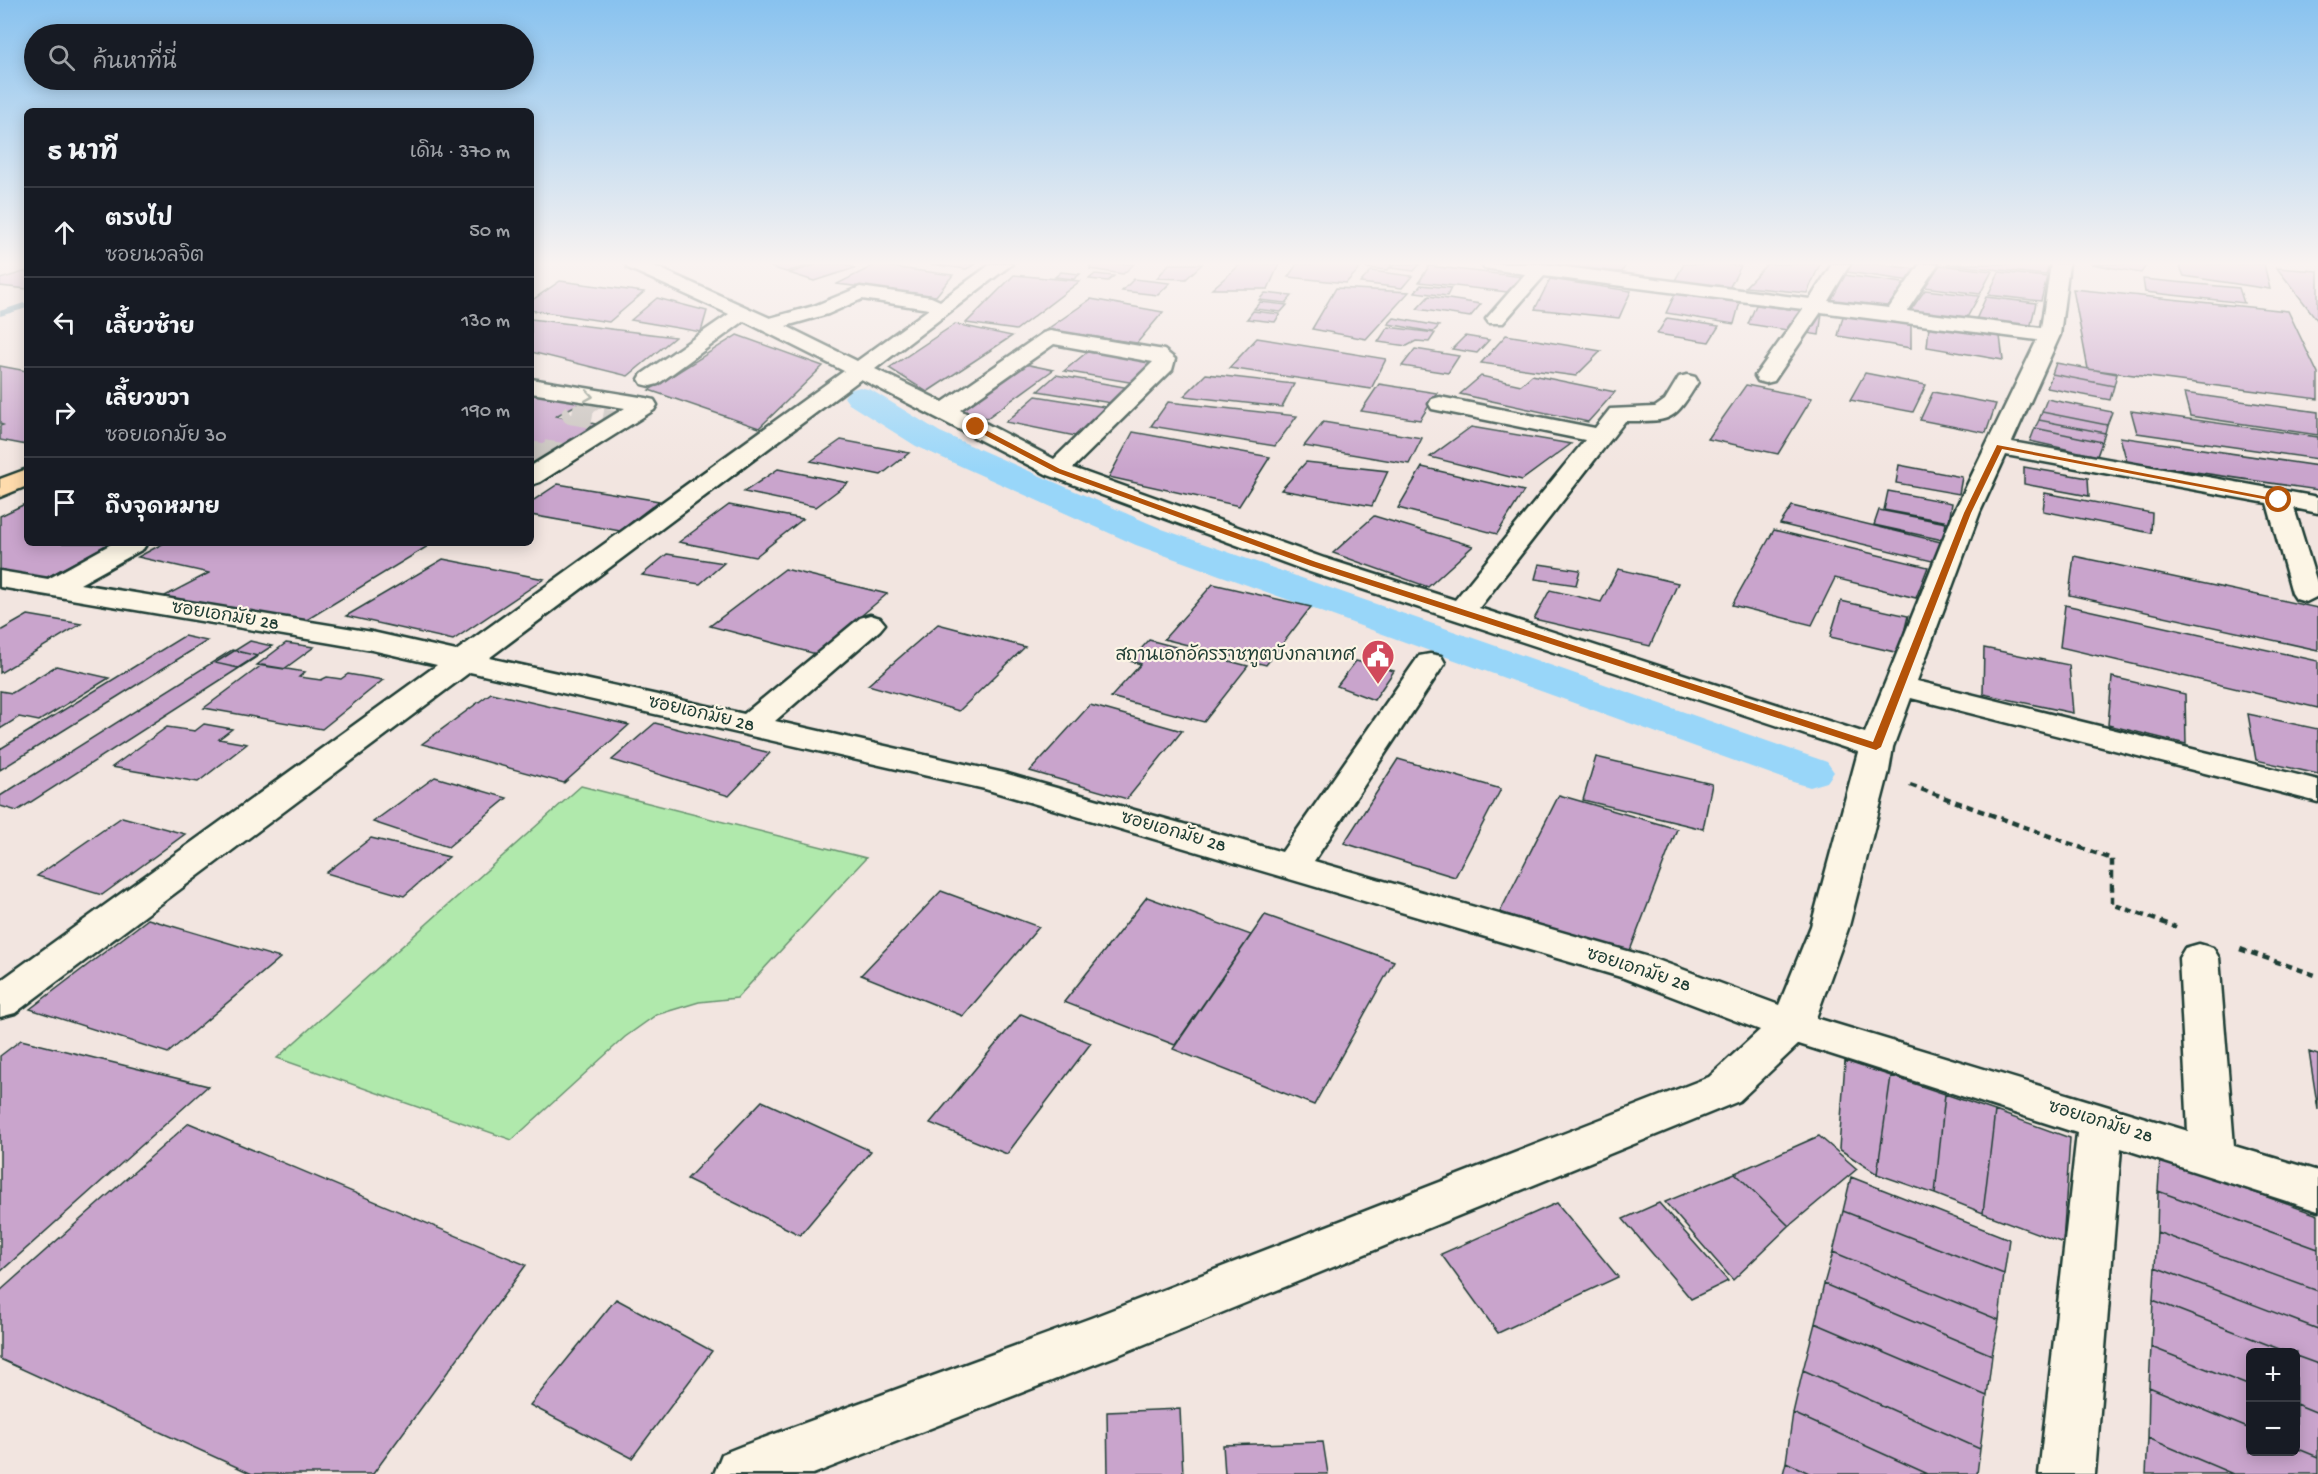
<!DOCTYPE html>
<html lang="th">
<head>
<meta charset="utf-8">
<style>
  :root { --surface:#171b24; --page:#20242c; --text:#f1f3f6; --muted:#9ea1a6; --line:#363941 }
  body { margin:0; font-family:"Gochi Hand","Playpen Sans Thai",sans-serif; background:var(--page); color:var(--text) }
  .controls { position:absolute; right:18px; bottom:18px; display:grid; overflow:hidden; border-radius:9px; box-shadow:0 3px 15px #0003 }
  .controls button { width:54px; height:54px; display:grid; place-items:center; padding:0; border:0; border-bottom:2px solid var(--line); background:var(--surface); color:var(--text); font:30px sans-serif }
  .stop { position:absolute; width:18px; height:18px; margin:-14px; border:4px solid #b45309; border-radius:50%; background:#fff }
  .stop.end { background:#b45309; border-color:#fff; box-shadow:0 2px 6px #0008 }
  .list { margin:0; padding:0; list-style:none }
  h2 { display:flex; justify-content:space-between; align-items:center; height:78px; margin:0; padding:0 24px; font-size:26px }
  h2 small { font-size:20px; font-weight:400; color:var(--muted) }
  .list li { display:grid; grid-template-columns:39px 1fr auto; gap:18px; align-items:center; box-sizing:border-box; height:90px; padding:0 24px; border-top:2px solid var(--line) }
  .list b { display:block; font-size:22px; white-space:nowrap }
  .list p { margin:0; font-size:20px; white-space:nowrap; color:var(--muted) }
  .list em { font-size:20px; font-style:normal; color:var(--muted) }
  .icon { flex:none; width:33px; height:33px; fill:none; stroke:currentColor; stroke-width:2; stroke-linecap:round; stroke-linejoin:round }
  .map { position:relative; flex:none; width:2318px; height:1474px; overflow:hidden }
  .search { position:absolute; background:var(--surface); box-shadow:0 3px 15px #0003; left:24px; top:24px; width:510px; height:66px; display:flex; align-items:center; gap:15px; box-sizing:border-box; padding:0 21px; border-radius:33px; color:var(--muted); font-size:22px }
  .panel { position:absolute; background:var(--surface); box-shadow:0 3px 15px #0003; left:24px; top:108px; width:510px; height:438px; border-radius:9px }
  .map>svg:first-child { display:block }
</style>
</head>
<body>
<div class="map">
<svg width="2318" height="1474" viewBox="0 0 2318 1474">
  <rect width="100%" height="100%" fill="#f2e5e0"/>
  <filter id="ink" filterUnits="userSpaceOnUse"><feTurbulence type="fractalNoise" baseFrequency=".0167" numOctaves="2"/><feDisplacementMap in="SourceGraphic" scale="12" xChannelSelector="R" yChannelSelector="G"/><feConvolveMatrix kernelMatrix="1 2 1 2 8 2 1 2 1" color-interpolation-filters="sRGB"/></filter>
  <g filter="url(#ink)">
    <!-- green -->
    <path fill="#b0e9ac" stroke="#689370" stroke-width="1.5" d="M581 786 866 858 737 998 699 1002 656 1015 625 1037 512 1140 277 1058Z"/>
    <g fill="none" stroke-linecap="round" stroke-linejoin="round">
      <!-- stream -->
      <path fill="#6899aa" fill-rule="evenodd" d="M24 303H27V308L0 316V311Z"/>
      <!-- canal -->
      <path fill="#98d6f9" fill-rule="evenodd" d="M860 387 871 390 940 432 1162 529 1827 762 1834 772 1827 782 1810 787 1793 782 1136 545 916 446 849 404 844 397 849 390Z"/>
    </g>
    <!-- building -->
    <path fill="#c9a4cc" stroke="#1f3d34" stroke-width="1.5" d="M781 264H813L786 272 771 267Z
      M819 264H844L855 268 814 281 789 273Z
      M930 264H976L966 269Z
      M1090 264H1134L1123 274 1090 269Z
      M1169 264H1202L1186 279 1157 278Z
      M1241 264H1279L1268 289H1212Z
      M1297 264H1364L1346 283 1288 277Z
      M1368 264H1392L1388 270 1366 268Z
      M1395 264H1420L1414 271 1391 268Z
      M1549 264H1626L1622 272 1548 266Z
      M1684 264H1718L1741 266 1727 292 1673 284Z
      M1767 264H1820L1807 293 1745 287Z
      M1849 264H1874L1916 269 1911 281 1847 272Z
      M1947 264H2049L2046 275Z
      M2092 264H2147L2141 273Z
      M2179 264H2264L2270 289 2184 276Z
      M875 265 953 275 936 296 837 284Z
      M1940 265 1992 271 1980 294 1924 287Z
      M1429 266 1524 277 1516 293 1419 282Z
      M2277 268 2318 271V321Z
      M27 271V289L0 286V279Z
      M1371 271 1412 276 1402 288 1360 283Z
      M1061 272 1080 274 1074 279 1055 277Z
      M1999 272 2047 277 2041 301 1988 295Z
      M1095 274 1114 276 1108 281 1089 279Z
      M1014 275 1080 281 1016 330 966 323Z
      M1844 275 1911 284 1883 310 1829 305Z
      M1134 279 1170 283 1158 295 1122 291Z
      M1550 279 1631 291 1619 318 1535 309Z
      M2143 279 2239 288 2244 303 2145 292Z
      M560 281 644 292 609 322 531 310V301Z
      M1421 285 1451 288 1447 296 1415 292Z
      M1336 288 1409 292 1366 339 1312 329Z
      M2073 289 2288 311 2318 374V399L2088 369Z
      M1925 290 1979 296 1965 321 1908 314Z
      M1265 293 1292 296 1286 303 1259 300Z
      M1675 294 1740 302 1734 324 1666 313Z
      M1429 296 1481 304 1470 317 1417 309Z
      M1986 297 2036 303 2030 329 1975 322Z
      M657 298 707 311 701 332 631 320Z
      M1091 299 1163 312 1137 343 1046 330Z
      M1260 302 1287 305 1281 312 1254 309Z
      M1756 305 1822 313 1819 335 1748 324Z
      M1253 311 1280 314 1275 322 1247 319Z
      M1843 316 1911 324V348L1838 336Z
      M1394 318 1439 326 1433 332 1388 324Z
      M1667 318 1719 326 1709 342 1657 334Z
      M531 319 675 337 628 376 531 352Z
      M955 324 1012 336 927 392 889 368Z
      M1388 327 1435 333 1429 342 1416 341 1407 346 1378 342Z
      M1929 327 2000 336 2003 360 1927 347Z
      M737 335 823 366 759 428 649 390Z
      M1506 335 1601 351 1576 376 1481 363Z
      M1465 336 1489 340 1477 353 1452 349Z
      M1257 338 1386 359 1371 389 1229 368Z
      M1415 349 1459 356 1448 373 1402 366Z
      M1087 352 1154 361 1135 383 1064 371Z
      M2056 363 2117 374 2114 386 2052 374Z
      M1025 364 1053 370 987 418 962 410Z
      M0 366 27 371V445L0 440V426L3 425 0 424Z
      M1865 373 1926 385 1913 412 1850 400Z
      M1206 374 1294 384 1282 407 1184 396Z
      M2052 374 2114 386 2110 400 2047 388Z
      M1056 375 1130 388 1117 404 1038 391Z
      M1532 375 1615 392 1588 422 1460 394 1481 376 1521 385Z
      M1379 384 1437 393 1420 420 1361 411Z
      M1746 385 1812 398 1778 454 1708 439Z
      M531 389 587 399 556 416 606 426 562 454 531 449Z
      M1933 392 1996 404 1986 433 1920 420Z
      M2184 393 2318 412V435L2190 416Z
      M1036 396 1105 407 1075 436 1006 422Z
      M2047 399 2112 412 2107 425 2042 412Z
      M1168 402 1297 416 1275 446 1151 426Z
      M2131 411 2318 437V459L2137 433Z
      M2042 412 2107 425 2105 433 2039 420Z
      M2039 420 2105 433 2102 442 2035 428Z
      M1323 422 1422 438 1409 464 1304 446Z
      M1471 427 1571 444 1522 480 1430 457Z
      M2035 428 2102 442 2097 456 2030 441Z
      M1133 432 1270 457 1239 506 1109 477Z
      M2120 437 2318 466V490L2127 462Z
      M841 440 909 453 881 475 811 461Z
      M1306 462 1388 471 1372 506 1281 490Z
      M1899 465 1962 477 1959 494 1896 483Z
      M1422 467 1524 491 1497 534 1398 508Z
      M2024 467 2088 478 2089 496 2024 484Z
      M778 469 848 483 816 507 744 492Z
      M558 484 659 501 620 531 531 515V502Z
      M1888 491 1952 503 1949 522 1884 510Z
      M2045 493 2152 513 2151 533 2043 511Z
      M27 503V543H111L40 581 0 573V516Z
      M729 505 803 519 755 557 679 542Z
      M1792 506 1945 543 1936 562 1780 524Z
      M1879 510 1946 523 1943 540 1874 525Z
      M1374 516 1473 546 1428 587 1333 553Z
      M1774 530 1928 567 1916 598 1835 578 1812 625 1732 605Z
      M164 543H433L305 621 159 599 209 573 138 557Z
      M667 554 724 563 700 584 642 575Z
      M2074 556 2318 608V650L2069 595Z
      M443 559 544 579 453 640 346 616Z
      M1539 564 1580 570 1576 585 1535 579Z
      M785 569 887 594 816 654 710 626Z
      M1618 569 1678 583 1650 646 1534 619 1550 590 1601 602Z
      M1213 584 1311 607 1266 665 1164 639Z
      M1841 601 1908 616 1899 653 1830 637Z
      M2065 605 2318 661V708L2060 647Z
      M28 615 81 624 0 673V631Z
      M938 624 1025 647 959 711 868 685Z
      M184 636 207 641 0 770V749Z
      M1149 640 1248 666 1204 722 1111 697 1141 664 1130 661Z
      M250 641 272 646 238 668 215 663Z
      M286 643 314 647 284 669 257 665Z
      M1984 648 2069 665 2073 713 1983 694Z
      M232 650 258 656 17 811 0 806V796Z
      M1356 661 1394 671 1374 700 1337 686Z
      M262 665 305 672 299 677 321 680 327 677 341 679 348 674 383 680 322 729 204 708Z
      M56 666 109 678 39 721 19 717 0 729V691L12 693Z
      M2112 677 2185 694 2186 744 2108 725Z
      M491 693 629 725 564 783 422 744Z
      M1090 705 1182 731 1127 799 1030 771Z
      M2248 714 2318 729V774L2256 760Z
      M655 723 770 753 729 796 612 760Z
      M204 724 232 729 219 739 247 744 198 782 112 767 167 727 195 731Z
      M1596 757 1712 784 1703 829 1583 800Z
      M1398 759 1501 789 1455 877 1344 843Z
      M435 777 507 798 448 847 373 822Z
      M1559 795 1677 829 1629 953 1500 912Z
      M122 817 185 834 102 895 37 876Z
      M371 838 449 857 404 896 326 873Z
      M941 891 1039 927 963 1016 861 975Z
      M1147 897 1251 935 1175 1045 1064 1002Z
      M1265 915 1394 961 1314 1105 1173 1049Z
      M148 919 280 958 168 1053 30 1009Z
      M1021 1014 1091 1043 1007 1154 930 1123Z
      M21 1040 208 1086 0 1272V1056Z
      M2309 1052 2318 1055V1110Z
      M1845 1061 1891 1076 1877 1174 1839 1149Z
      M1891 1076 1945 1094 1935 1194 1877 1174Z
      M1945 1094 1995 1111 1983 1213 1935 1194Z
      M762 1101 871 1151 800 1235 687 1179Z
      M1995 1111 2070 1138 2063 1243 1983 1213Z
      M189 1123 526 1265 373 1474H252L0 1359V1291Z
      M1819 1136 1857 1169 1789 1226 1735 1173Z
      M2160 1159 2318 1215V1249L2158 1191Z
      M1735 1173 1789 1226 1733 1280 1665 1202Z
      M1851 1177 2009 1239 2004 1274 1843 1211Z
      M2158 1191 2318 1249V1291L2157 1232Z
      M1557 1203 1618 1277 1498 1333 1441 1254Z
      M1659 1203 1728 1281 1691 1299 1623 1219Z
      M1843 1211 2004 1274 1999 1320 1833 1252Z
      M2157 1232 2318 1291V1329L2155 1267Z
      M1833 1252 1999 1320 1992 1355 1824 1284Z
      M2155 1267 2318 1329V1364L2296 1356V1352H2287L2153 1300Z
      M1824 1284 1992 1355 1987 1396 1815 1323Z
      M616 1299 712 1351 632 1458 530 1405Z
      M2153 1300 2287 1352H2250V1386L2151 1347Z
      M1815 1323 1987 1396 1980 1449 1803 1370Z
      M2151 1347 2250 1386V1429L2149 1387Z
      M2296 1356 2318 1364V1413L2296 1404Z
      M1803 1370 1980 1449 1977 1474H1928L1793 1413Z
      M2149 1387 2250 1429V1452H2296V1448L2318 1457V1474H2233L2148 1438Z
      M2296 1404 2318 1413V1457L2296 1448Z
      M1180 1409 1183 1474H1108L1107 1412Z
      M1793 1413 1928 1474H1811L1786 1462Z
      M2148 1438 2233 1474H2146Z
      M1323 1442 1328 1474H1225L1223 1445Z
      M1786 1462 1811 1474H1783Z"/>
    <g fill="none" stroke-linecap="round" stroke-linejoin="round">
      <!-- minor-tunnel-far1 -->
      <path stroke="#c8c3be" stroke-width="21" stroke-dasharray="21 10" stroke-linecap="butt" d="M598 397 572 414 619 422
        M531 452 553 455"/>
      <!-- minor-tunnel -->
      <path stroke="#c8c3be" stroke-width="28" stroke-dasharray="28 14" stroke-linecap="butt" d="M543 454 564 457"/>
      <defs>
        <path id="minor" d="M626 264H650L770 318 814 306 860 287 931 297 940 301 991 264H1012L875 369 943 402 1043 333 1050 331 1164 350 1175 359 1172 370 1073 468 1324 558 1455 600 1585 440 1432 409 1429 404 1432 399 1440 397 1595 428 1610 409 1655 407 1665 400 1679 377 1687 375 1695 377 1698 382C1673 423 1671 421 1625 421L1479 608 1865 733 1954 512 2037 340 1821 312 1774 381 1766 383 1758 381 1755 376 1803 309 1544 276 1503 323H1489L1486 319 1525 274 1484 268 1482 264H1542L1810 299 1832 264H1850L1828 301 1889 308 1920 264H1938L1907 311 2041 328 2051 264H2069L2060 335 2012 442 2318 497V513L2294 508 2318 586V596L2306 602 2296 599 2292 593 2267 503 2006 455 1980 512 1917 681 2318 780V802L1911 698 1893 747 1889 771 1849 926 1816 1018 2188 1131 2179 958 2185 948 2199 944 2213 948 2219 958 2234 1146 2318 1171V1211L2121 1148 2095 1474H2039L2077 1133 1799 1044 1739 1101 1118 1355 813 1474H714L722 1454 742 1446 1091 1318 1709 1077 1760 1030 1624 978 985 789 470 672 15 1013 0 1017V981L437 665 372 650 0 587V571L48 579 113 543H147L143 549 80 584 372 632 456 651 844 371 744 321 658 384 650 386 642 384 639 379 642 374 729 314 628 268ZM862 299 929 309 857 361 786 326 828 314ZM1054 344 1153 362 1054 459 960 410ZM861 379 1048 475 1304 570 1858 752 1811 926 1779 1005 1652 958 1314 861 1445 663 1441 656 1430 654 1419 656 1282 852 1004 773 775 721 880 630 885 624 880 618 870 615 860 618 744 714 489 658Z
          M531 379 646 398 654 400 657 405 654 410 540 482 531 485V466L625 408 531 393Z"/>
        <path id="major" d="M27 469V486L0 497V479Z"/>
      </defs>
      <!-- minor casing -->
      <use href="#minor" stroke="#1f3d34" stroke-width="5"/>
      <!-- major casing -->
      <use href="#major" stroke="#1f3d34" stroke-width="5"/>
      <!-- path -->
      <path stroke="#1f3d34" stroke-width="4.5" stroke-dasharray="7 5" stroke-linecap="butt" d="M1910 785 2112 859V904L2176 927
        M2240 949 2318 976"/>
      <!-- minor -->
      <use href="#minor" fill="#fcf5e5" fill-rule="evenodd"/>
      <!-- major -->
      <use href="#major" fill="#fedbac" fill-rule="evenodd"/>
    </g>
    <!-- one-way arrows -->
    <defs><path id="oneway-chevron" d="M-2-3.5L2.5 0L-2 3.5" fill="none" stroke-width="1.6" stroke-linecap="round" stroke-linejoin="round" transform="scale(1.5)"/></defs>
    <use stroke="#8e998c" href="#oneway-chevron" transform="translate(589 396) rotate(9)"/>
  </g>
  <!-- sky -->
  <linearGradient id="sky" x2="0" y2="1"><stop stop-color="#88c2ef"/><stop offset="0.56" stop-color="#f9f3f1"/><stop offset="1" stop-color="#f9f3f1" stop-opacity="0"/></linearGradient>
  <rect width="2318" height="470" fill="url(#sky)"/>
  <!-- route -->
  <path fill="#b45309" d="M973 426H978L1060 469 1316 562 1873 742 1964 513 1997 445 2283 500 2279 502 2002 449 1971 513 1881 747 1876 750 1311 566 1055 472 973 429Z"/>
  <!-- icons -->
  <defs>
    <symbol id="civic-pin" viewBox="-11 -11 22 30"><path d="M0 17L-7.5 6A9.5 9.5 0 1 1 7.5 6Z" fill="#d1495b" stroke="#fcf5e5"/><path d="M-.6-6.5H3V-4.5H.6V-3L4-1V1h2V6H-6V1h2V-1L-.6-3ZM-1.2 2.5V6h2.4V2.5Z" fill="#fff"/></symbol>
  </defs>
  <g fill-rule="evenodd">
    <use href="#civic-pin" x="1359" y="637" width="38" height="52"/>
  </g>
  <g text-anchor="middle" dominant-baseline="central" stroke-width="4.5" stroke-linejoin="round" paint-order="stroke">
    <!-- street labels -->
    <g font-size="18" fill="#1f3d34" stroke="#fcf5e5">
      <text transform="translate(225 617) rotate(9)">ซอยเอกมัย 28</text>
      <text transform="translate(701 715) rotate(13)">ซอยเอกมัย 28</text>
      <text transform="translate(1173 833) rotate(16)">ซอยเอกมัย 28</text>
      <text transform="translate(1638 971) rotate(18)">ซอยเอกมัย 28</text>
      <text transform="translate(2100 1123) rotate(17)">ซอยเอกมัย 28</text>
    </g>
    <!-- poi labels -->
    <g font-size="18" fill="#1f3d34" stroke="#fcf5e5" text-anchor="end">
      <text x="1355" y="656">สถานเอกอัครราชทูตบังกลาเทศ</text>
    </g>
  </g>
</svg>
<div class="controls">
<button>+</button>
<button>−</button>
</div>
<div class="stop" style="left:2279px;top:500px"></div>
<div class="stop end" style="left:976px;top:427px"></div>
<div class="search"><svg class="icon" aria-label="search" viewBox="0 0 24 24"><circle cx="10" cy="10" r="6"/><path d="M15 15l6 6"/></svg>ค้นหาที่นี่</div>
<section class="panel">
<h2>5 นาที<small>เดิน · 370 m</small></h2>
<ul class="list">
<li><svg class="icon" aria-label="ahead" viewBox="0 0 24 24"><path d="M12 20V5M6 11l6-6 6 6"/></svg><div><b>ตรงไป</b><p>ซอยนวลจิต</p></div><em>50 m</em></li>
<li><svg class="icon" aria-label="left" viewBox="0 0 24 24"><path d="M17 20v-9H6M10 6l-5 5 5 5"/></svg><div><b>เลี้ยวซ้าย</b></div><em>130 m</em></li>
<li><svg class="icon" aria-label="right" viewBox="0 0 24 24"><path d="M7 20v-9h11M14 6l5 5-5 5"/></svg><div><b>เลี้ยวขวา</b><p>ซอยเอกมัย 30</p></div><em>190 m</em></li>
<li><svg class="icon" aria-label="arrive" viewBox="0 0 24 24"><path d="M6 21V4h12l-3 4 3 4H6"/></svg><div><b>ถึงจุดหมาย</b></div></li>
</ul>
</section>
</div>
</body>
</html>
